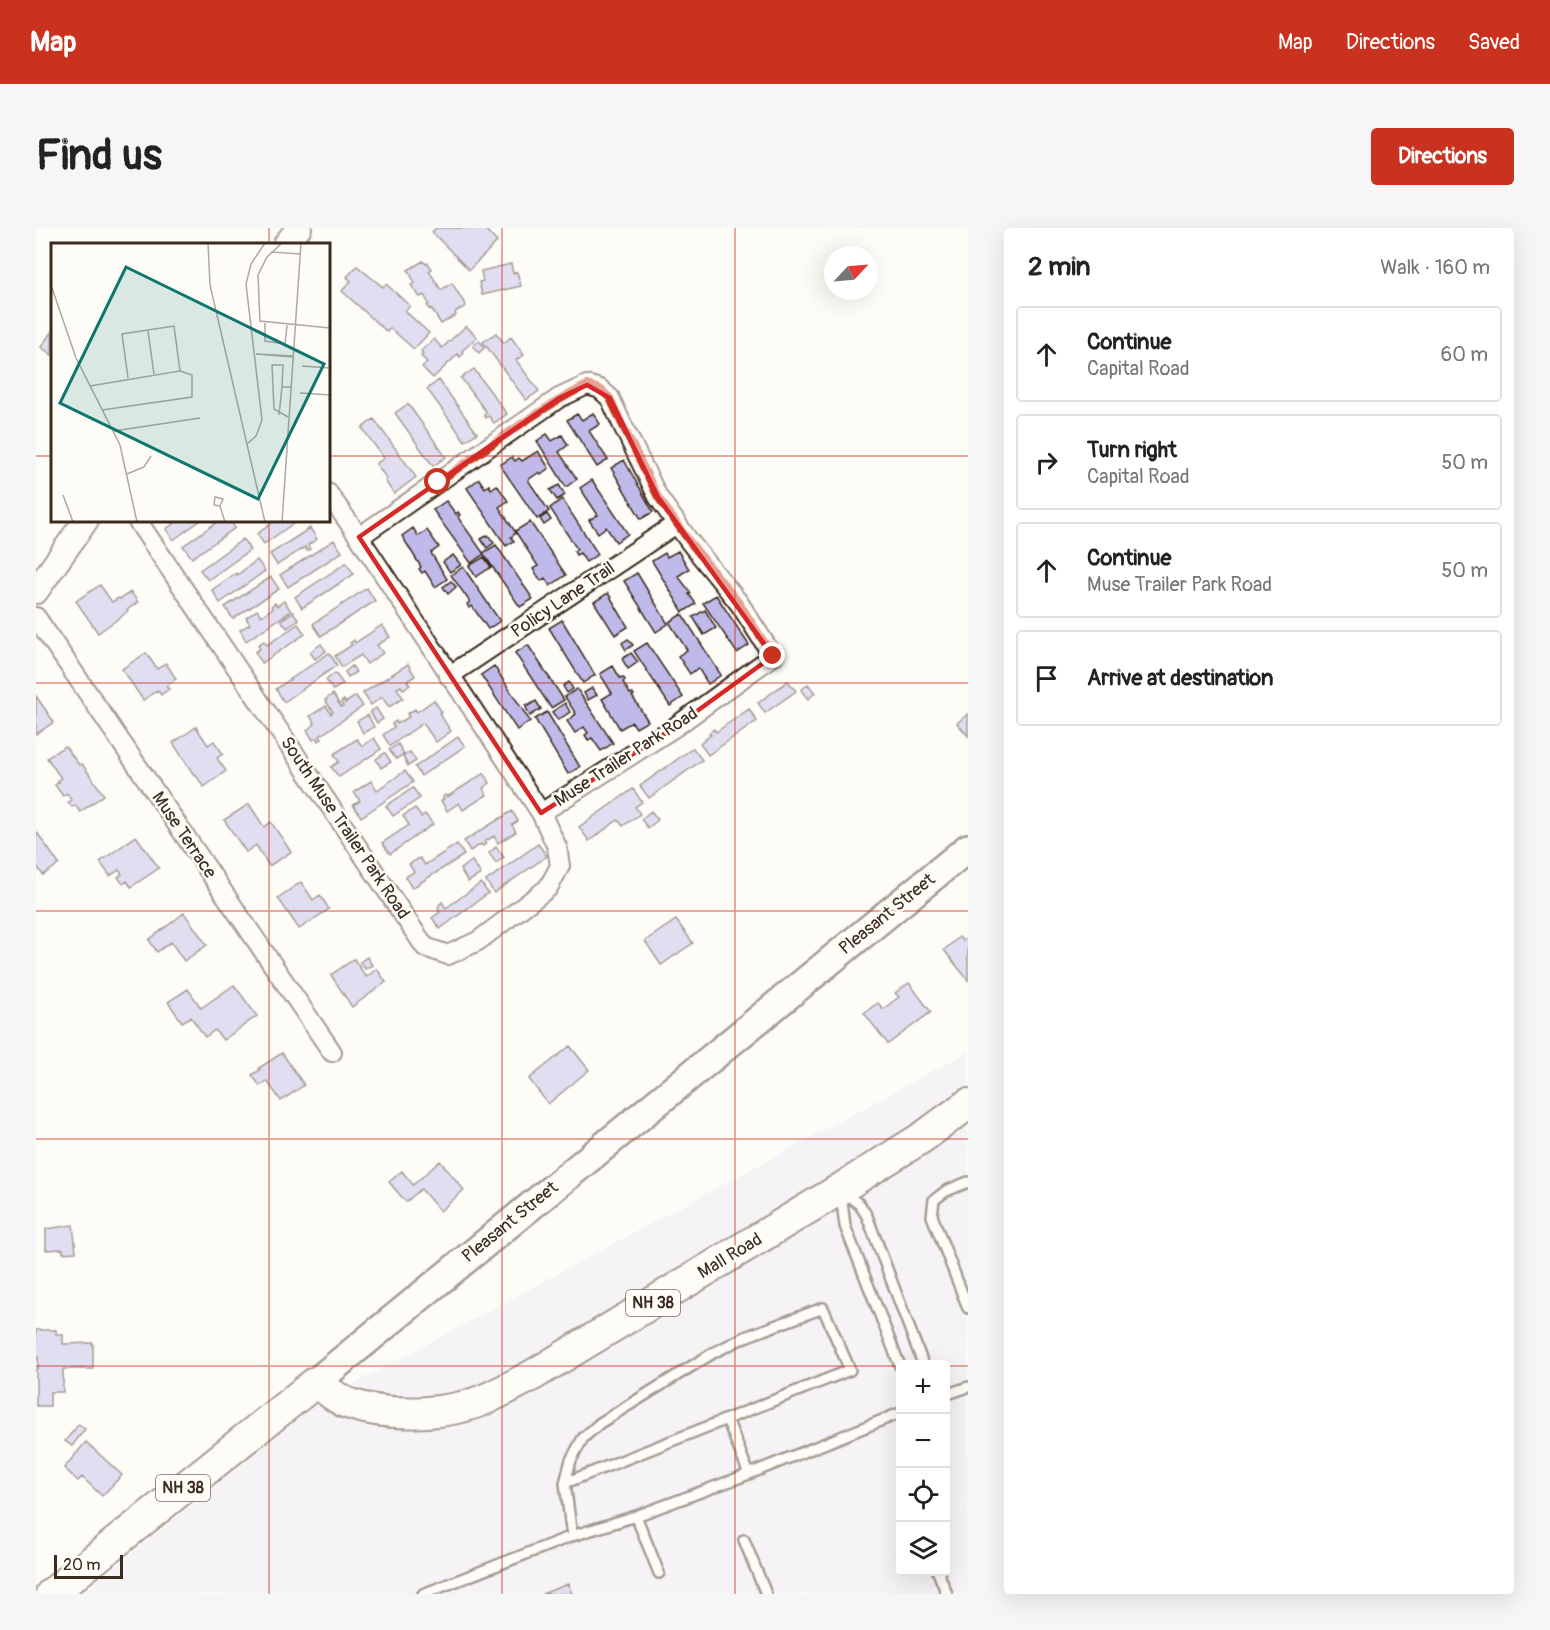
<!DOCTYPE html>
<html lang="en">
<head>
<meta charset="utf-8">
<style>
  :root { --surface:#fff; --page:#f6f6f6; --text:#222; --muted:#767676; --line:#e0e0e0; --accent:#c8321e }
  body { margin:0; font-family:Pangolin,sans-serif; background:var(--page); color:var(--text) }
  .controls { position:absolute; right:18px; bottom:18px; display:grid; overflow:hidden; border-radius:6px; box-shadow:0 6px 24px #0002 }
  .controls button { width:54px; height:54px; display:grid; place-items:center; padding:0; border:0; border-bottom:2px solid var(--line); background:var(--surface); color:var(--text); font:30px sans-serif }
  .compass { position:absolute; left:788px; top:18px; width:54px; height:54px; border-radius:50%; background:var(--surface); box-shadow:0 6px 24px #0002; rotate:64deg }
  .scale { position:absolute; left:18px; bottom:15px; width:69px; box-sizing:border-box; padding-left:6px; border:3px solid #3b2a1e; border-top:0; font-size:16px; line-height:21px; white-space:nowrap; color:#3b2a1e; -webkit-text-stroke:4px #fdfcf7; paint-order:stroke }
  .stop { position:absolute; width:18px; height:18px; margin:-14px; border:4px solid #c8321e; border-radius:50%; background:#fff }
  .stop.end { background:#c8321e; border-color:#fff; box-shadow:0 2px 6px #0008 }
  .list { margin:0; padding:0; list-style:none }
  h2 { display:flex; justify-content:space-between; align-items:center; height:78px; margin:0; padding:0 24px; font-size:26px }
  h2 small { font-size:20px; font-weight:400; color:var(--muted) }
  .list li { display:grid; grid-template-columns:39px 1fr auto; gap:18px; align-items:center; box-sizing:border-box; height:96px; margin:0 12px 12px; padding:0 12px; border:2px solid var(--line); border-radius:6px }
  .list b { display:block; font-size:22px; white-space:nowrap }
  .list p { margin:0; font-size:20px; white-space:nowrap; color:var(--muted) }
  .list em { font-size:20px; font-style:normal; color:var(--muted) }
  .icon { flex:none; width:33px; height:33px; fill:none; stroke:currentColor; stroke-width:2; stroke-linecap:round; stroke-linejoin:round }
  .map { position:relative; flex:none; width:932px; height:1366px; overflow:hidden; border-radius:6px }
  header { display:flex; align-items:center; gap:36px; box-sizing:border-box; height:84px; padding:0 30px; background:var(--accent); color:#fff }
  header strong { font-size:28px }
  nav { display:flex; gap:33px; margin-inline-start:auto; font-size:21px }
  .intro { display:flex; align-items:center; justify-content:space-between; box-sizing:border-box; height:144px; padding:0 36px }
  h1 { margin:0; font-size:42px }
  .button { padding:15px 27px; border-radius:6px; background:var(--accent); color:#fff; font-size:21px; font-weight:700 }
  main { display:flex; gap:36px; padding:0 36px }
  aside { flex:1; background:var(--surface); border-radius:6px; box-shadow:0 6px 24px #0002 }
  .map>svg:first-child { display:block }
</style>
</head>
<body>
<header>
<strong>Map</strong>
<nav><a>Map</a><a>Directions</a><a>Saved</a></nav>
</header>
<div class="intro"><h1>Find us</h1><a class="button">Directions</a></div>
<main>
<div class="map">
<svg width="932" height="1366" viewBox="0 0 932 1366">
  <rect width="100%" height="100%" fill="#fdfcf7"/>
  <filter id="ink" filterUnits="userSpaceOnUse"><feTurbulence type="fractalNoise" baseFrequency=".0167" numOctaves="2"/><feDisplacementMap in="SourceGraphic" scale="12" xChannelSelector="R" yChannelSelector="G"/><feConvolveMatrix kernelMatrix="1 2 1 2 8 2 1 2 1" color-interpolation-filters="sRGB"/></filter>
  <g filter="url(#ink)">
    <!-- built -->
    <path fill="#ebe8f3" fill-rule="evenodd" d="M932 824V1366H46L279 1177ZM864 1136H909V1344H864Z"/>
    <!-- building -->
    <path fill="#c0baeb" stroke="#3b2a1e" stroke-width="1.5" d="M400 0H448L461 14 433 42 396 4Z
      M387 33 390 36 392 35 396 41 393 43 405 62 416 55 430 78 419 84 420 87 405 96 395 80 393 81 391 77 393 76 388 67 384 69 375 57 379 55 372 42Z
      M475 36 477 45 481 44 485 58 446 67 443 54 447 53 445 43Z
      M321 38 347 59 350 56 374 78 369 83 393 105 378 121 354 100 351 104 306 63 315 53 311 49Z
      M430 98 441 109 426 123 428 125 424 129 422 126 397 150 386 139 391 134 385 128 387 126 385 123 398 111 406 120Z
      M16 103V127L5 119Z
      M460 105 468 115 475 109 488 127 480 132 503 163 490 172 447 114Z
      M443 113 449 119 443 125 437 118Z
      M438 141 471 186 458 195 453 188 450 190 448 187 451 185 425 150Z
      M403 152 441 205 429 213 391 161Z
      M372 176 410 229 397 238 359 185Z
      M557 185 564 196 553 203 572 232 561 239 531 192 541 186 546 192Z
      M338 191 380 249 358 266 349 253 351 251 340 236 348 230 326 200Z
      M511 206 516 213 526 207 532 217 523 224 541 251 530 259 501 213Z
      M502 223 513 240 505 246 503 244 502 245 492 252 513 283 501 291 464 237 476 229 479 233 483 230 486 233Z
      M588 232 617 284 605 291 575 240Z
      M443 251 449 260 453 257 455 261 461 257 472 273 463 279 480 305 475 309 478 313 470 318 431 260Z
      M556 252 592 306 580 314 570 299 562 305 553 292 562 287 544 260Z
      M523 257 529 267 521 272 514 262Z
      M526 271 562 326 550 334 544 325 540 327 538 323 541 321 514 280Z
      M410 273 420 286 422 284 424 287 422 288 423 291 448 326 435 335 397 282Z
      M511 286 515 292 508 297 504 291Z
      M139 292H165L137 312 130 301 140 294Z
      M184 292H194L199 300 156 330 147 318Z
      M240 292H262L228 316 221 306Z
      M494 294 530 347 514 358 509 350 505 353 497 341 502 338 479 303Z
      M274 300 281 311 272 317 274 321 271 323 269 319 241 337 234 326Z
      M377 300 382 308 391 302 403 319 395 325 411 351 399 359 389 343 386 345 383 341 385 339 366 308Z
      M452 307 458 315 451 320 445 311Z
      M207 311 214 322 172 352 164 342Z
      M298 312 306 324 252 359 244 347Z
      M460 317 497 371 484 379 447 325Z
      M642 323 653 341 642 348 655 365 653 366 660 376 647 384 616 333 629 325 631 329Z
      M417 327 425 337 414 344 407 334Z
      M448 329 455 339 440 349 433 338Z
      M221 332 229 343 184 375 176 362 200 345 201 347Z
      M310 335 318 346 266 380 259 369Z
      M427 339 464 393 452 401 436 378 433 380 431 376 434 374 415 347Z
      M601 345 632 396 620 404 588 353Z
      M235 349 243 361 197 391 189 379Z
      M415 353 420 359 412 366 407 359Z
      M64 357 76 374 83 370 84 371 95 364 102 374 91 382 92 383 86 388 62 405 40 373Z
      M331 360 339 373 285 408 277 396Z
      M572 365 592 399 579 407 558 374Z
      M680 367 713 417 701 425 667 375Z
      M248 373 255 383 210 413 204 402 214 396 210 390 221 382 225 388 237 380 235 378 239 375 241 378Z
      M669 382 680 400 668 407 657 389Z
      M257 384 263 392 251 400 245 392Z
      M646 386 685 447 672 456 662 440 654 446 642 428 651 422 633 394Z
      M526 392 559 447 547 455 513 400Z
      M262 396 269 406 226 435 219 424 224 421 222 417 228 413 231 417Z
      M346 397 354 409 341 417 347 425 331 436 325 427 306 439 299 428 316 417 314 415 318 412 319 415Z
      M592 411 597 417 590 422 586 415Z
      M611 415 647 469 634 478 598 423Z
      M285 416 290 423 279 431 274 424Z
      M492 417 528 472 515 480 479 425Z
      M110 425 121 441 130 435 140 451 130 458 133 461 125 467 122 462 107 472 86 441Z
      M293 425 301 437 248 474 240 461Z
      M595 425 602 434 592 441 586 431Z
      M372 436 379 448 371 453 374 457 367 461 365 458 361 460 367 470 353 479 346 469 335 477 327 465Z
      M316 438 320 444 312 449 309 444Z
      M458 438 494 493 481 502 445 447Z
      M577 438 584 450 587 449 589 452 587 454 594 466 596 465 598 467 596 468 612 493 600 500 596 494 584 501 566 471 576 465 564 446Z
      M299 445 307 456 297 462 290 452Z
      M752 453 760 463 729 485 722 475Z
      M533 454 537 461 531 465 527 458Z
      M772 456 779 465 772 471 765 462Z
      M556 460 561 467 552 472 548 465Z
      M541 461 577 515 565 523 556 510 552 512 549 507 552 505 548 499 539 505 531 493 540 486 529 469Z
      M297 466 305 479 307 478 305 474 308 472 309 475 320 468 327 478 284 508 286 511 282 513 281 510 277 512 271 502 279 496 274 488 290 478 295 486 297 484 289 472Z
      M0 468 18 494 0 506Z
      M398 472 406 484 403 485 415 503 400 514 387 495 354 518 347 507 358 499 356 496 360 493 361 496 373 489 371 486 379 481 381 484Z
      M500 473 505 481 494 488 489 477 491 476 492 478Z
      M529 475 534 484 522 492 516 484Z
      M340 480 347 491 341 495 334 484Z
      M713 481 721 493 672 527 664 515 675 507 673 505 678 501 680 504Z
      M511 484 544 539 532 546 499 491Z
      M932 486V508L921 495Z
      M332 487 338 499 327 505 321 493Z
      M160 499 172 517 178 513 187 526 181 530 190 543 168 559 159 546 158 547 137 515Z
      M422 509 429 518 385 548 379 539Z
      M338 510 345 521 303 549 295 539 303 534 298 526 321 511 326 518Z
      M362 516 368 526 360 531 353 522Z
      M29 518 43 537 46 536 68 567 44 584 39 577 36 579 32 574 35 572 31 565 27 568 19 557 23 554 22 552 25 550 11 530Z
      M657 520 666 532 613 570 604 558Z
      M374 524 380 533 372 538 367 528Z
      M349 525 355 534 345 540 340 531Z
      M369 543 377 554 325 589 317 577 324 573 318 564 335 553 341 562Z
      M448 545 454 555 447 560 451 567 427 582 423 575 411 583 405 573 408 571 407 569 409 567 411 569Z
      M377 560 384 570 357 588 350 578Z
      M597 561 606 574 599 579 604 586 587 598 582 592 553 613 543 599Z
      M213 576 228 599 235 594 255 624 233 638 220 617 210 624 188 592Z
      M379 580 385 589 389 586 397 596 354 626 346 615 373 597 367 588Z
      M476 583 482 593 476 597 480 604 462 615 458 608 448 614 450 616 447 618 445 616 434 623 428 613Z
      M615 583 622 592 612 600 605 591Z
      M0 603 23 636 7 647 0 637Z
      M100 608 123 640 95 659 91 653 87 656 82 649 86 646 83 642 74 648 64 634Z
      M421 616 428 627 376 660 369 649 378 644 373 636 384 630 389 637Z
      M502 616 511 628 458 665 450 653Z
      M460 619 468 629 460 635 453 625Z
      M436 633 445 646 432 654 424 641Z
      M265 654 277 672 284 667 293 681 263 701 242 670Z
      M445 655 452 665 404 701 396 690 404 684 402 682 403 677 406 674 410 680Z
      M148 685 171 717 148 733 135 714 121 724 113 712Z
      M640 692 657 715 625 737 609 713Z
      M923 709 927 713 932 709V752L908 722Z
      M331 729 336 737 329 741 324 734Z
      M318 731 330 749 341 741 350 754 316 779 295 747Z
      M873 755 895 784 852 816 828 785 842 775 847 781 863 769 859 765Z
      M198 757 221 788 187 812 179 802 169 809 155 789 146 794 132 774 152 761 165 780Z
      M534 818 553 842 512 876 493 851Z
      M246 825 268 857 245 873 231 853 224 858 216 847 224 842 223 840Z
      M404 933 428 962 404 983 385 961 370 974 353 954 366 943 377 957Z
      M37 997 40 1024 27 1025V1021L10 1022V1001Z
      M0 1102H20V1106H27V1116L57 1115V1141H27V1164H14V1178H0V1140H2V1129L0 1130Z
      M43 1196 49 1201 36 1218 29 1213Z
      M50 1214 86 1247 66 1268 46 1249 42 1253 28 1240Z
      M532 1356 536 1366H506Z"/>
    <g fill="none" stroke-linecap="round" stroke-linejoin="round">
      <defs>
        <path id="service" d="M932 954 910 963 898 972 896 988 932 1080
          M808 964 824 977 831 988 887 1136
          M805 966 809 998 864 1138
          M909 1167 932 1159
          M529 1255 691 1191
          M600 1288 623 1345
          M536 1308 529 1255 535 1232 547 1210 564 1195 677 1125 709 1109 787 1080 814 1142 691 1191 713 1246
          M708 1312 730 1366
          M902 1344 911 1366
          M387 1366 536 1308 600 1288 713 1246 864 1185"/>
        <path id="minor" d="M292 265 323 309 505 585 639 499 737 428 703 375 653 313 622 269 586 196 574 170 564 161 551 157 523 170 323 309
          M101 292 389 719 412 727 442 713 512 660 524 638 521 619 505 585
          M0 389 296 824
          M413 448 640 296"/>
        <path id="tertiary" d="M250 16 263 0
          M0 363 50 292"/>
        <path id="secondary" d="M280 1154 932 620"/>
        <path id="primary" d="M15 1366 280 1154C289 1160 300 1171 311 1175 351 1189 412 1188 452 1170 467 1163 482 1155 497 1147L804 961 887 909 932 876"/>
      </defs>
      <!-- service casing -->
      <use href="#service" stroke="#3b2a1e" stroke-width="14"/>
      <!-- minor casing -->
      <use href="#minor" stroke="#3b2a1e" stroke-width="22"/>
      <!-- tertiary casing -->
      <use href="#tertiary" stroke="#3b2a1e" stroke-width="28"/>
      <!-- secondary casing -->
      <use href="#secondary" stroke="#3b2a1e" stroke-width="32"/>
      <!-- primary casing -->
      <use href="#primary" stroke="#3b2a1e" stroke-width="34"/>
      <!-- service -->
      <use href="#service" stroke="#fdfcf7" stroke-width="9"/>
      <!-- minor -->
      <use href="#minor" stroke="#fdfcf7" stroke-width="18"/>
      <!-- tertiary -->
      <use href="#tertiary" stroke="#fdfcf7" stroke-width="24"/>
      <!-- secondary -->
      <use href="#secondary" stroke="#fdfcf7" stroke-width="27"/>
      <!-- primary -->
      <use href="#primary" stroke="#fdfcf7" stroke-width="30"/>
    </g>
  </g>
  <g fill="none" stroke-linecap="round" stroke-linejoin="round" filter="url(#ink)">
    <!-- route -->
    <path stroke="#c8321e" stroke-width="8" d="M402 254C451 221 498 183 551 157L564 161 574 170 586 196 622 269 653 313 703 375 737 428"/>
  </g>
  <!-- marked area -->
  <path d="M0 0H932V1366H0ZM551 157 574 170 622 269 737 428 639 499 505 585 323 309 523 170Z" fill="#fdfcf7" fill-opacity=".55" fill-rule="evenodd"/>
  <path fill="none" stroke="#d62828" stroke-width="4.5" stroke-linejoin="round" d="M551 157 574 170 622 269 737 428 639 499 505 585 323 309 523 170Z"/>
  <!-- grid -->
  <path fill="none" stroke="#c8321e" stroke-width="1.5" stroke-opacity="0.55" d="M233 0V16M466 0V1366M699 0V1366M0 228H16M292 228H932M233 292V1366M0 455H932M0 683H932M0 911H932M0 1138H864M909 1138H932"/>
  <g text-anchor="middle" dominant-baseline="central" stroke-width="5" stroke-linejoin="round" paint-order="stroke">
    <!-- shield labels -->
    <g fill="#fdfcf7" stroke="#75695f" stroke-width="1.5">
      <rect x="590" y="1062" width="54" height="26" rx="4.5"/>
      <rect x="120" y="1247" width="54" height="26" rx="4.5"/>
    </g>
    <g font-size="16" font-weight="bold" fill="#3b2a1e">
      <text x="617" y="1075">NH 38</text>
      <text x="147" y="1260">NH 38</text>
    </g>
    <!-- street labels -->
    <g font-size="18" fill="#3b2a1e" stroke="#fdfcf7">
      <text transform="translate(527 372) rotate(-34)">Policy Lane Trail</text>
      <text transform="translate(590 529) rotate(-33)">Muse Trailer Park Road</text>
      <text transform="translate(309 600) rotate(56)">South Muse Trailer Park Road</text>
      <text transform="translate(148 607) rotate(56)">Muse Terrace</text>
      <text transform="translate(851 686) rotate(-39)">Pleasant Street</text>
      <text transform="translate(474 994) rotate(-39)">Pleasant Street</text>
      <text transform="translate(694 1028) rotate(-31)">Mall Road</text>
    </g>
  </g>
  <!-- overview -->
  <g transform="translate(15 15)">
    <rect width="279" height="279" fill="#fdfcf7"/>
    <path fill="none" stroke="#afa8a0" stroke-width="1.5" d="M157 0 159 42 214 279M231 0 216 14 207 32 209 78 279 85M220 9 250 11M0 42 25 115 69 202 86 279M214 80V98L234 101 236 82M97 88 103 131M205 111 242 113M205 111 242 114M251 123 279 125M39 143 129 128 123 83 71 91 77 135M249 150 279 152M51 167 141 154V132L129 128M228 172 231 144M237 174 223 166 221 122H232L231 144H240M63 188 149 175M196 201 205 193 211 177 195 41 200 21 214 0M76 231 93 224 100 213M12 252 22 279M169 263 163 262 164 254 172 256 169 263 174 279M231 279 250 0"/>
    <path fill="#0f766e" fill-opacity="0.15" stroke="#0f766e" stroke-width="3" d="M75 24 273 121 207 256 9 160Z"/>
    <rect width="279" height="279" fill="none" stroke="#3b2a1e" stroke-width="3"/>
  </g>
</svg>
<div class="controls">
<button>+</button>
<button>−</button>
<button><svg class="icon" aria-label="locate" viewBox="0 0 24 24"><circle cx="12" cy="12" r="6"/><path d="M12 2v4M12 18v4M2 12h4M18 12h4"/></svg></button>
<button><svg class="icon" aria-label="layers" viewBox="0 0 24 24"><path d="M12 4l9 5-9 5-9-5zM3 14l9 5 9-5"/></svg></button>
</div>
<svg class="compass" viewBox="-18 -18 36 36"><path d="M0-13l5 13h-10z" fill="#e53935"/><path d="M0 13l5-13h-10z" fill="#767676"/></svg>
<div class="scale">20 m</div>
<div class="stop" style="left:402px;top:254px"></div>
<div class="stop end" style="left:737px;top:428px"></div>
</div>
<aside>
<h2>2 min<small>Walk · 160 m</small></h2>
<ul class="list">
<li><svg class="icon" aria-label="ahead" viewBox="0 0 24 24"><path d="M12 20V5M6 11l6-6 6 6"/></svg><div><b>Continue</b><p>Capital Road</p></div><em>60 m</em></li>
<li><svg class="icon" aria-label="right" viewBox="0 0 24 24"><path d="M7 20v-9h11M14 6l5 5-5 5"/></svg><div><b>Turn right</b><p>Capital Road</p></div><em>50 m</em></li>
<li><svg class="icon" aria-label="ahead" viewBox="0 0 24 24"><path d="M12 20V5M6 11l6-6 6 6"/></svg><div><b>Continue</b><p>Muse Trailer Park Road</p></div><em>50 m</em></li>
<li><svg class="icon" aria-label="arrive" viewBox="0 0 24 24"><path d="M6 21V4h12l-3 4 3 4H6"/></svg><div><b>Arrive at destination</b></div></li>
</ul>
</aside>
</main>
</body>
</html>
